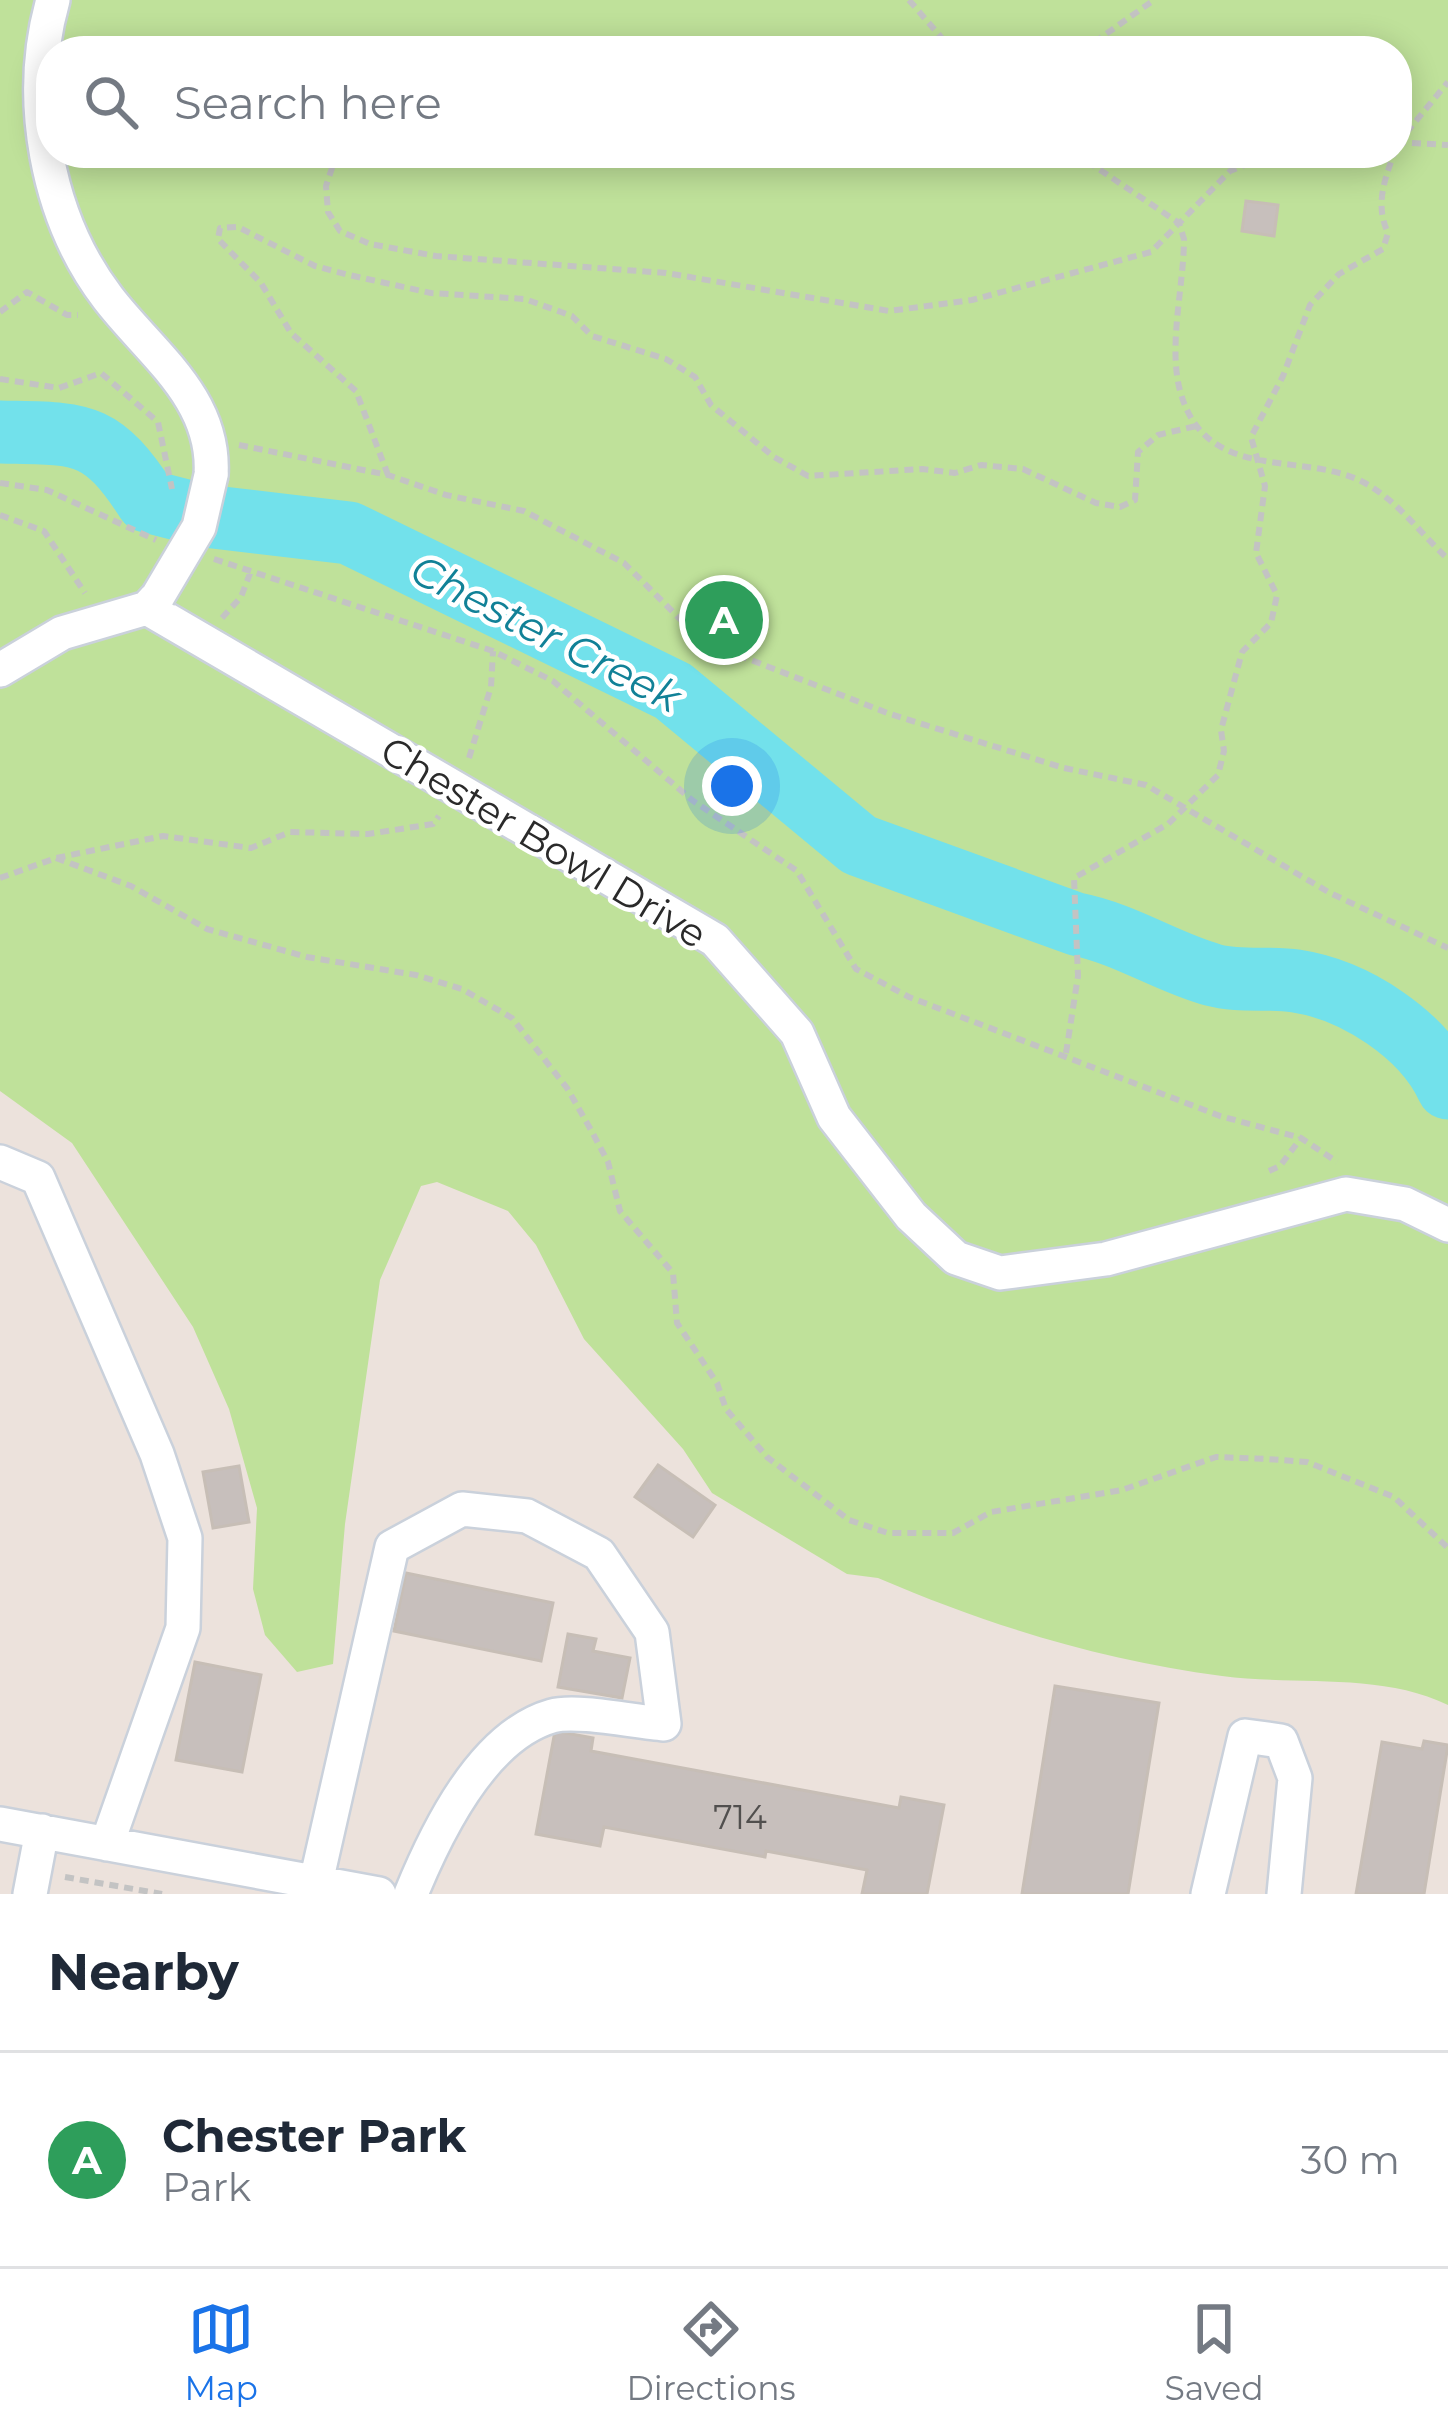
<!DOCTYPE html>
<html lang="en">
<head>
<meta charset="utf-8">
<style>
  :root { --surface:#fff; --page:#f6f6f7; --text:#1f2937; --muted:#747a83; --line:#e0e1e3; --accent:#1a73e8 }
  body { margin:0; font-family:Montserrat,sans-serif; background:var(--page); color:var(--text) }
  .you { position:absolute; left:732px; top:786px; width:42px; height:42px; margin:-30px; border:9px solid #fff; border-radius:50%; background:#1a73e8; box-shadow:0 0 0 18px #1a73e833 }
  .badge { display:grid; place-items:center; width:78px; height:78px; border-radius:50%; background:var(--accent); color:#fff; font-size:39px; font-weight:700 }
  .pin { position:absolute; translate:-50% -50%; border:6px solid #fff; box-shadow:0 3px 12px #0006 }
  .list { margin:0; padding:0; list-style:none }
  h2 { display:flex; justify-content:space-between; align-items:center; height:156px; margin:0; padding:0 48px; font-size:51px }
  h2 small { font-size:39px; font-weight:400; color:var(--muted) }
  .list li { display:grid; grid-template-columns:78px 1fr auto; gap:36px; align-items:center; box-sizing:border-box; height:216px; padding:0 48px; border-top:3px solid var(--line) }
  .list b { display:block; font-size:45px; white-space:nowrap }
  .list p { margin:0; font-size:39px; white-space:nowrap; color:var(--muted) }
  .list em { font-size:39px; font-style:normal; color:var(--muted) }
  .icon { flex:none; width:66px; height:66px; fill:none; stroke:currentColor; stroke-width:2; stroke-linecap:round; stroke-linejoin:round }
  .map { position:relative; flex:none; width:1448px; height:1894px; overflow:hidden }
  .search { position:absolute; background:var(--surface); box-shadow:0 6px 30px #0003; left:36px; right:36px; top:36px; height:132px; display:flex; align-items:center; gap:30px; box-sizing:border-box; padding:0 42px; border-radius:48px; color:var(--muted); font-size:45px }
  .sheet { height:372px; background:var(--surface) }
  nav { display:flex; justify-content:space-around; align-items:center; box-sizing:border-box; height:168px; border-top:3px solid var(--line); background:var(--surface); font-size:33px; color:var(--muted) }
  nav a { display:grid; justify-items:center; gap:6px }
  nav .on { color:var(--accent) }
  .map>svg:first-child { display:block }
</style>
</head>
<body>
<div class="map">
<svg width="1448" height="1894" viewBox="0 0 1448 1894">
  <rect width="100%" height="100%" fill="#ece2dc"/>
  <!-- green -->
  <path fill="#bfe19a" fill-rule="evenodd" d="M0 0H1448V1705C1380 1672 1296 1686 1222 1676 1101 1660 990 1626 878 1578L847 1574 712 1493 683 1449 584 1339 536 1245 508 1211 437 1182 421 1186 380 1280 345 1524 333 1664 297 1672 265 1635 253 1589 257 1508 229 1409 193 1327 72 1143 0 1091ZM51 51H1397V153H51Z"/>
  <g fill="none" stroke-linecap="round" stroke-linejoin="round">
    <!-- river -->
    <path stroke="#72e1eb" stroke-width="63" d="M0 432C82 434 100 429 147 501L205 516 349 533 673 691 859 845 1076 924C1126 934 1166 962 1213 975 1239 982 1269 977 1296 981 1355 990 1423 1034 1448 1088"/>
  </g>
  <!-- building -->
  <path fill="#c7bfbc" stroke="#c7beb6" stroke-width="3" d="M1246 201 1278 205 1274 236 1242 231Z
    M658 1465 715 1505 693 1537 635 1497Z
    M239 1466 249 1522 213 1528 203 1472Z
    M406 1573 553 1603 541 1661 394 1631Z
    M568 1634 596 1639 593 1651 630 1658 622 1698 558 1687Z
    M195 1662 261 1675 242 1772 176 1760Z
    M1055 1686 1159 1703 1128 1894H1022Z
    M555 1731 593 1738 591 1751 899 1808 901 1797 944 1805 927 1894H862L867 1870 766 1851 765 1857 604 1827 600 1846 536 1834Z
    M1424 1741 1448 1745 1424 1894H1356L1382 1742 1422 1749Z"/>
  <g fill="none" stroke-linecap="round" stroke-linejoin="round">
    <defs>
      <path id="minor" d="M53 0C25 98 46 217 108 298 150 353 216 398 211 475
        M147 608 715 940 797 1033 834 1117 911 1216 956 1258 1000 1273 1106 1259 1346 1194 1405 1204 1448 1225
        M0 670 62 633 147 608 158 596
        M0 1162 38 1178 157 1454 185 1538 183 1628 107 1844
        M0 1824 379 1894
        M316 1882 392 1547 462 1509 527 1516 599 1554 652 1632 664 1724C636 1722 576 1709 552 1716 482 1736 436 1833 411 1894
        M30 1894 42 1831
        M1208 1894 1245 1736 1281 1741 1295 1778 1284 1894"/>
    </defs>
    <!-- minor casing -->
    <use href="#minor" stroke="#cad1db" stroke-width="38"/>
    <!-- path -->
    <path stroke="#c3c3c3" stroke-width="6" stroke-dasharray="9 6" stroke-linecap="butt" d="M909 0 953 51
      M1082 51 1154 0
      M1397 142 1448 145
      M1397 144 1448 82
      M337 153 326 186 328 212 340 231 370 244 436 256 666 273 889 311 972 300 1151 252 1230 171 1276 153
      M592 153 614 158 656 153
      M1075 153 1179 223 1184 239C1184 286 1167 349 1181 394 1207 482 1298 452 1359 480 1395 497 1420 533 1448 559
      M0 312 27 292 67 315H78
      M0 379 59 388 101 373 158 422 172 489
      M239 445 388 475 446 495 524 511 624 563 702 641 890 714 1064 768 1146 785 1330 893 1448 948
      M388 475 356 391 291 333 261 283 218 239 220 228 238 227 315 266 349 275 431 293 525 299 572 316 592 336 666 359 695 377 711 405 774 457 808 476 922 469 955 473 981 465 1023 469 1096 503 1120 507 1135 500 1138 452 1158 435 1196 426
      M0 483 47 490 156 540
      M0 515 44 531 85 593
      M214 559 493 651 553 681 692 800 797 871 856 969 909 997 1220 1116 1301 1138 1337 1162
      M222 618 241 597 251 571
      M469 758 491 687 493 651
      M56 858 131 886 207 929 307 957 416 975 462 989 512 1018 567 1088 591 1130 608 1162 620 1211 673 1273 677 1323 717 1383 726 1409 767 1457 849 1520 888 1533H953L991 1512 1122 1490 1216 1457 1267 1459 1307 1462 1394 1497 1448 1548
      M0 878 56 858 163 836 251 848 290 832 368 834 433 824 439 816
      M1066 1053 1078 976 1074 878 1168 824 1218 775 1224 751 1221 730 1242 652 1271 623 1277 595 1256 553 1265 486 1251 437 1283 376 1310 305 1339 274 1383 249 1388 233C1375 205 1384 182 1394 153
      M1269 1171 1280 1166 1301 1138
      M65 1877 162 1894"/>
    <!-- minor -->
    <use href="#minor" stroke="#fff" stroke-width="33"/>
    <defs>
      <path id="minor-bridge" d="M158 596 199 527 211 475"/>
    </defs>
    <!-- minor-bridge casing -->
    <use href="#minor-bridge" stroke="#cad1db" stroke-width="38" stroke-linecap="butt"/>
    <!-- minor-bridge -->
    <use href="#minor-bridge" stroke="#fff" stroke-width="33"/>
  </g>
  <g text-anchor="middle" dominant-baseline="central" stroke-width="9" stroke-linejoin="round" paint-order="stroke">
    <!-- number labels -->
    <g font-size="33" fill="#514f4e">
      <text x="740" y="1817">714</text>
    </g>
    <!-- street labels -->
    <g font-size="39" fill="#2a2a2a" stroke="#fff">
      <text transform="translate(544 842) rotate(31)">Chester Bowl Drive</text>
    </g>
    <!-- water labels -->
    <g font-size="42" font-style="italic" fill="#118197" stroke="#fff">
      <text transform="translate(546 633) rotate(27)">Chester Creek</text>
    </g>
  </g>
</svg>
<div class="you"></div>
<div class="pin badge" style="left:724px;top:620px;background:#2e9e5b">A</div>
<div class="search"><svg class="icon" aria-label="search" viewBox="0 0 24 24"><circle cx="10" cy="10" r="6"/><path d="M15 15l6 6"/></svg>Search here</div>
</div>
<section class="sheet">
<h2>Nearby<small></small></h2>
<ul class="list">
<li><span class="badge" style="background:#2e9e5b">A</span><div><b>Chester Park</b><p>Park</p></div><em>30 m</em></li>
</ul>
</section>
<nav>
<a class="on"><svg class="icon" aria-label="map" viewBox="0 0 24 24"><path d="M3 6l6-2 6 2 6-2v14l-6 2-6-2-6 2zM9 4v14M15 6v14"/></svg>Map</a>
<a><svg class="icon" aria-label="directions" viewBox="0 0 24 24"><path d="M12 3l9 9-9 9-9-9zM9 14v-3h6M13 9l2 2-2 2"/></svg>Directions</a>
<a><svg class="icon" aria-label="saved" viewBox="0 0 24 24"><path d="M7 4h10v16l-5-4-5 4z"/></svg>Saved</a>
</nav>
</body>
</html>
